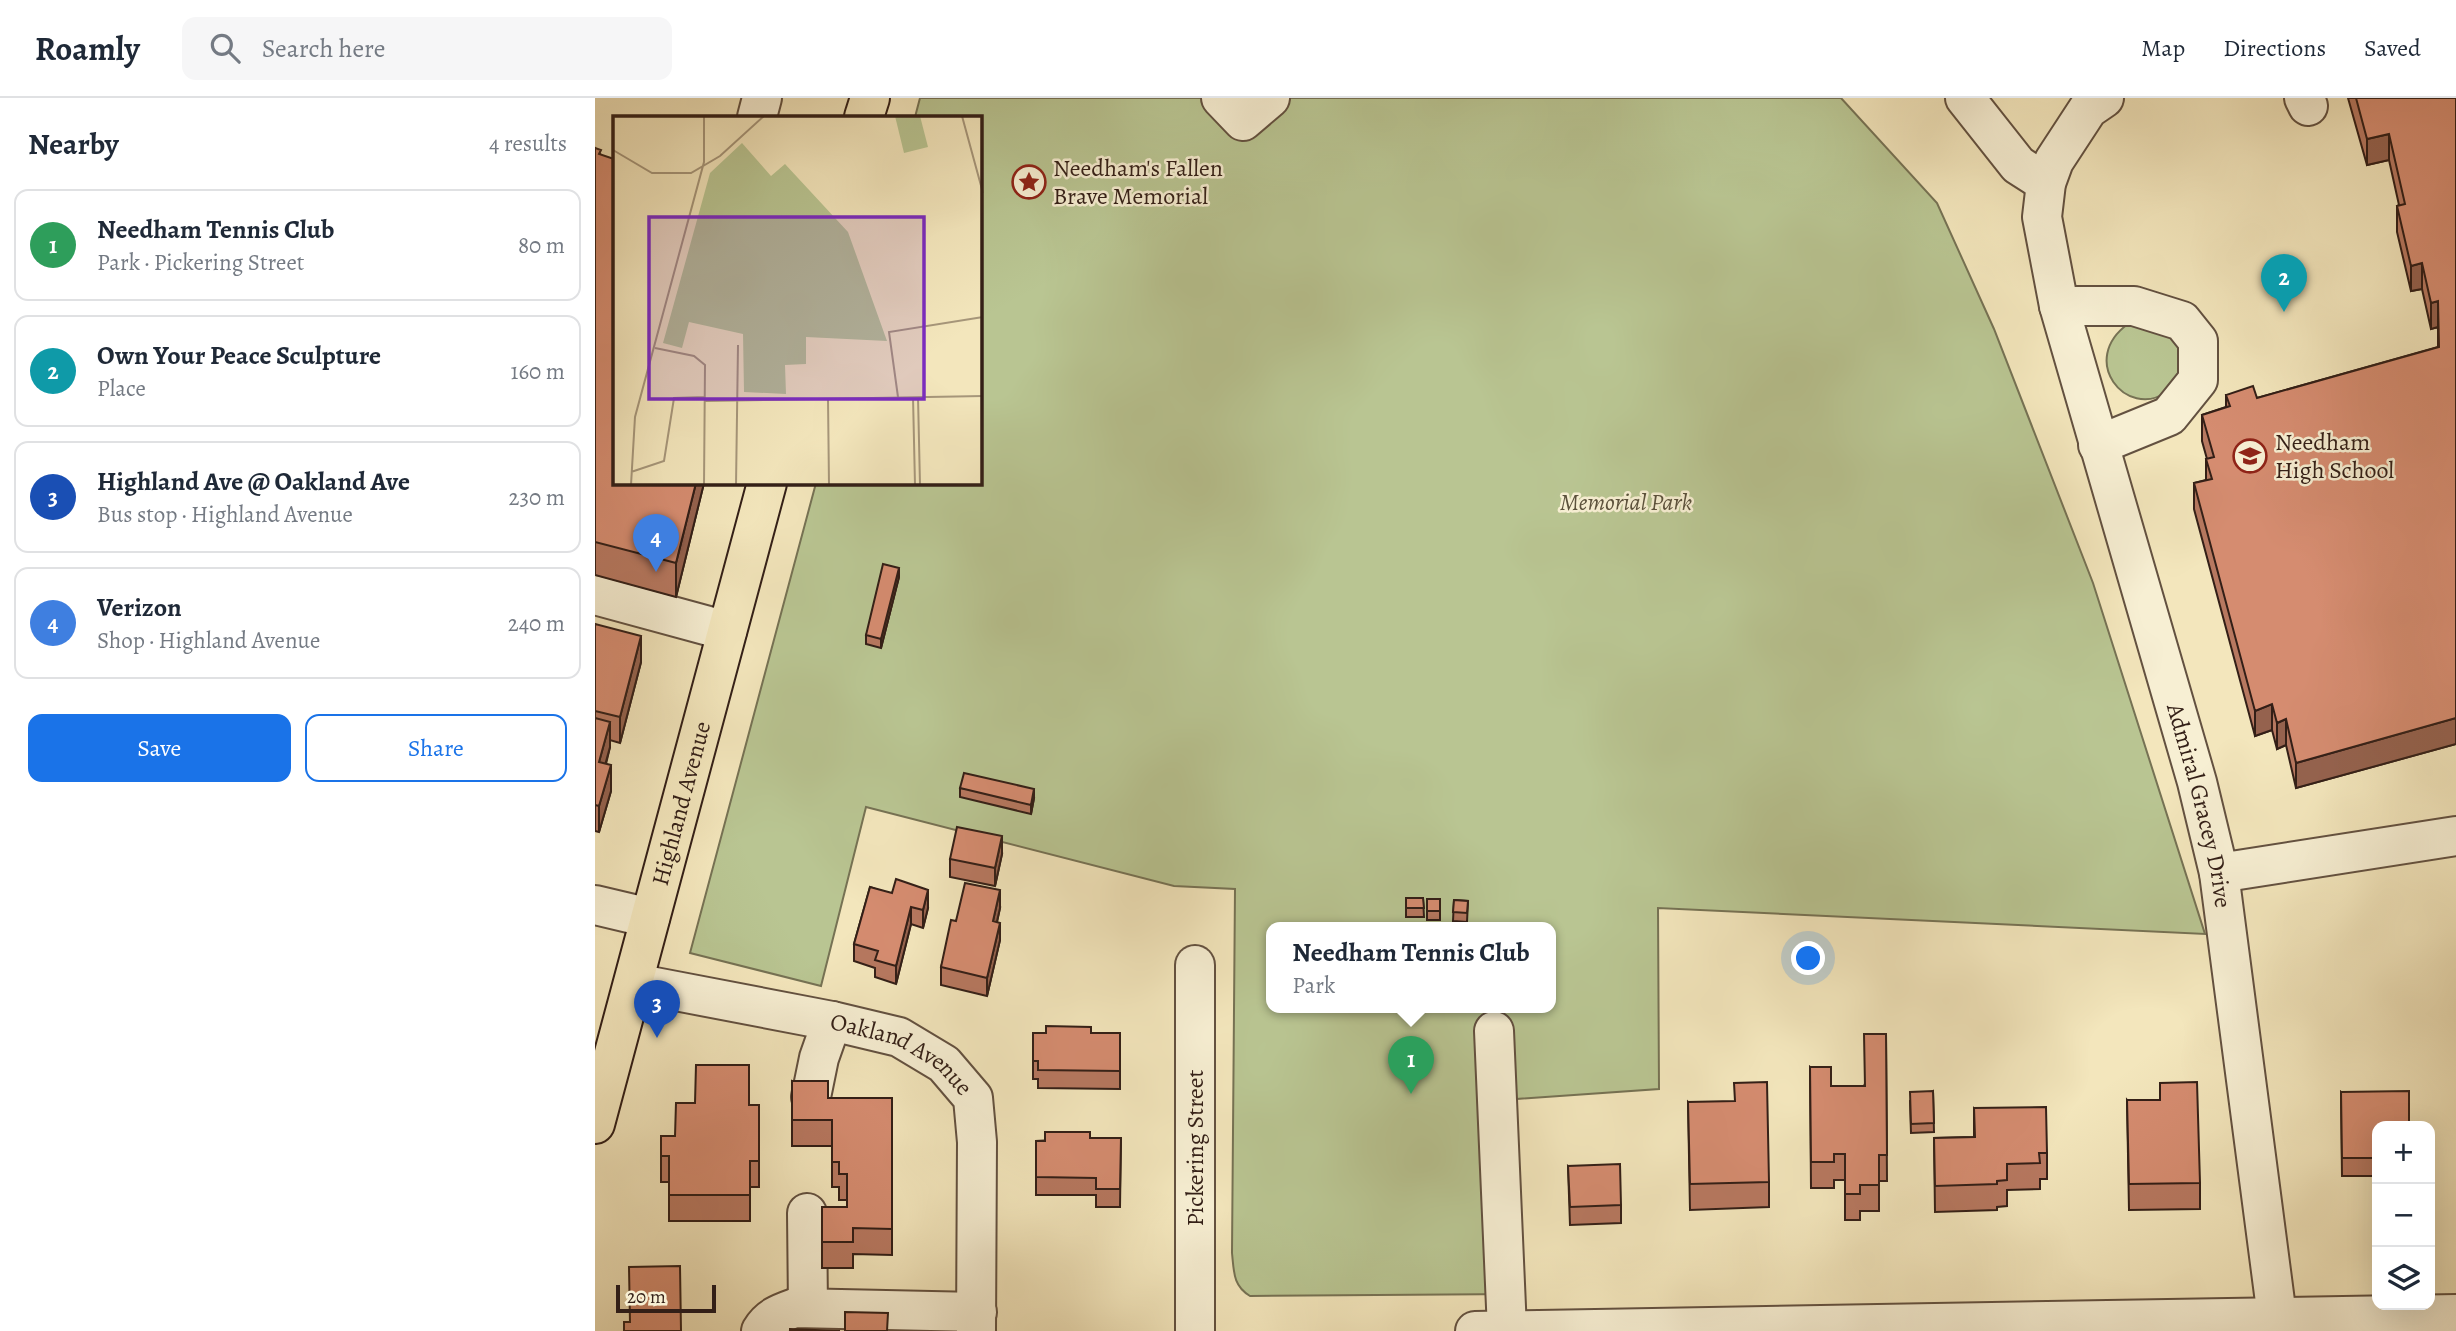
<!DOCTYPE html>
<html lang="en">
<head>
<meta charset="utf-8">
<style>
  :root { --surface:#fff; --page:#f6f6f7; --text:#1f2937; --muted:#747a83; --line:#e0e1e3; --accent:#1a73e8 }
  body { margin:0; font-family:Alegreya,serif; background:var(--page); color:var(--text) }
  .controls { position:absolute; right:21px; bottom:21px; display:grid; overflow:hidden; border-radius:14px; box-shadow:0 7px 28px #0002 }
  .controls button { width:63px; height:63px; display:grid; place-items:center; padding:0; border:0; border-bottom:2px solid var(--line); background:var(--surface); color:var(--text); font:35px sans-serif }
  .scale { position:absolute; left:21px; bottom:18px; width:100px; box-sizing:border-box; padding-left:7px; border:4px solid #331f17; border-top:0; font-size:19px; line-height:24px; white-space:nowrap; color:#331f17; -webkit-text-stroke:5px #f7efd3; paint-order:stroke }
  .you { position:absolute; left:1214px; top:861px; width:24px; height:24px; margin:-18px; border:5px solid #fff; border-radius:50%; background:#1a73e8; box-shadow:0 0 0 10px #1a73e833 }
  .badge { display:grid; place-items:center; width:46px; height:46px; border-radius:50%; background:var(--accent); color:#fff; font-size:23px; font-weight:700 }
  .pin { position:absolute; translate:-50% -58px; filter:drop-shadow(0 2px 4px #0008) }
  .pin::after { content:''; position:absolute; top:37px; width:24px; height:21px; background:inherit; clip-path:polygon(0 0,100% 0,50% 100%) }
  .popup { position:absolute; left:671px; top:824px; width:290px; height:91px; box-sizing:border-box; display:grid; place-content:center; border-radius:14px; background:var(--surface); filter:drop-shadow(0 2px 5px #0005); font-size:23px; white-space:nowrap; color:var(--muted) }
  .popup b { font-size:26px; color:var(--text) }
  .popup::after { content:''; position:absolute; left:50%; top:100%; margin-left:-14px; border:14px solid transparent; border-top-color:var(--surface) }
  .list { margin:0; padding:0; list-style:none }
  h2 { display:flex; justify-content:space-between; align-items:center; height:91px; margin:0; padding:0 28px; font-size:30px }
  h2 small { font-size:23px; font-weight:400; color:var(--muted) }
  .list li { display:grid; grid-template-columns:46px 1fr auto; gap:21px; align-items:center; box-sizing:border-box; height:112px; margin:0 14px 14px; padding:0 14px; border:2px solid var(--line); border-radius:14px }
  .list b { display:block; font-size:26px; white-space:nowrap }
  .list p { margin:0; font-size:23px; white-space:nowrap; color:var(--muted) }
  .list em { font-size:23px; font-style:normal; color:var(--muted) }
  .actions { display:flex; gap:14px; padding:21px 28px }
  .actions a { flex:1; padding:16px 0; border:2px solid var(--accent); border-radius:14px; text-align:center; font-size:24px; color:var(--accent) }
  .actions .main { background:var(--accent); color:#fff }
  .icon { flex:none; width:38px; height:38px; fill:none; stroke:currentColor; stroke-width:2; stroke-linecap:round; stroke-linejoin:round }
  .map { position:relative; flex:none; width:1861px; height:1233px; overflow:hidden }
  header { display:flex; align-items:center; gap:42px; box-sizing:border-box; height:98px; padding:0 35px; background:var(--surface); border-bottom:2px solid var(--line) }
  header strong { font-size:33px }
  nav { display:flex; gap:38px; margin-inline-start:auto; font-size:24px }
  .search { width:490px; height:63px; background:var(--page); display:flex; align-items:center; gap:18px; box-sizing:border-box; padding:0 24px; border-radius:14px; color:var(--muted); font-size:26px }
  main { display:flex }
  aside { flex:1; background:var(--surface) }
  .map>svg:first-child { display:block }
</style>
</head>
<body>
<header>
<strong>Roamly</strong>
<div class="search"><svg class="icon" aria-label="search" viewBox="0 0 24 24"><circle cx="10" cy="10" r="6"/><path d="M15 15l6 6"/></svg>Search here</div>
<nav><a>Map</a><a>Directions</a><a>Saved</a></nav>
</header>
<main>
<aside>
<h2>Nearby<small>4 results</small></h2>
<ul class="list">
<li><span class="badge" style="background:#2e9e5b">1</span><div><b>Needham Tennis Club</b><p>Park · Pickering Street</p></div><em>80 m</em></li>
<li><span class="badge" style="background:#0f9aa8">2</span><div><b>Own Your Peace Sculpture</b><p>Place</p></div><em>160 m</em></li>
<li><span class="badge" style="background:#1a4fb4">3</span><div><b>Highland Ave @ Oakland Ave</b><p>Bus stop · Highland Avenue</p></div><em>230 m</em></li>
<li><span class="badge" style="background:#3f7fe0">4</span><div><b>Verizon</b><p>Shop · Highland Avenue</p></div><em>240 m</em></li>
</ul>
<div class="actions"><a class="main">Save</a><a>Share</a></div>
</aside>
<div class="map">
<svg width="1861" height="1233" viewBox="0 0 1861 1233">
  <rect width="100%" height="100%" fill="#f3e6bc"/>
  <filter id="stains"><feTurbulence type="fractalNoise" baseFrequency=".00286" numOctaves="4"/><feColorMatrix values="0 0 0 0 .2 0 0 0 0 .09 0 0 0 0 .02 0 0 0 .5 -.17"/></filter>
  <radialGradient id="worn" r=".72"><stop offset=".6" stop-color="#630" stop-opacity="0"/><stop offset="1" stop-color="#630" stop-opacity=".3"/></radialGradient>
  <!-- green -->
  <path fill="#b9c592" stroke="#767254" stroke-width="2" fill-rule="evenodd" d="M325 0H1246L1342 105 1399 231 1498 485 1610 836 1063 810 1064 991 922 1001 923 1196 655 1198C638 1188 639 1174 637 1155L640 791 579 788 271 709 226 888 95 855 221 385H385V19H320ZM676 830H956V910H676Z
    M1533 226 1581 236 1589 272C1584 279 1579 289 1572 294 1531 322 1483 262 1533 226Z"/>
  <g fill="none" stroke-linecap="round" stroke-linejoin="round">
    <defs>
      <g id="minor">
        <path d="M626 0 648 23 675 0"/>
        <path d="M1370 0 1423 67 1451 85"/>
        <path id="s1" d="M1509 0 1493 11 1459 63 1451 85 1447 119 1464 208 1602 684 1624 775 1682 1219"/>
        <path d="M1709 0 1713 8"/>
        <path d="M162 19 167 0"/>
        <path d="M1464 208H1539L1587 223 1603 243V282L1574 318 1503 347"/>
        <path d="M0 497 132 533"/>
        <path d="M1624 775 1861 738"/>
        <path d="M0 807 55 820"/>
        <path d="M600 867V1233"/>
        <path id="s2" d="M39 885 237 923 304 939 349 966 378 1000 382 1044 381 1233"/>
        <path d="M899 933 912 1232"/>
        <path d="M216 999 224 960 237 923"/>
        <path d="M212 1115 213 1210"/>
        <path d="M166 1233C174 1219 186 1215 200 1210L382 1214"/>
        <path d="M880 1233 1861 1216"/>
      </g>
      <g id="major">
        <path d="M269 19 275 0"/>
        <path id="s3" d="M0 1026 172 385"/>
      </g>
    </defs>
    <!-- minor casing -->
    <use href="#minor" stroke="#635140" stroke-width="42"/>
    <!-- major casing -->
    <use href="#major" stroke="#331f17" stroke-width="42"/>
    <!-- minor -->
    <use href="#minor" stroke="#f7efd3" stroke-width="38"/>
    <!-- major -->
    <use href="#major" stroke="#f3e6bc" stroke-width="38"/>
  </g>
  <!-- wall -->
  <path fill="#b77860" stroke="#331f17" stroke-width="2" d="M1753 0H1861V646L1701 690 1691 647 1682 651 1677 632 1660 638 1599 411V385L1611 382V361H1612L1607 343V317L1631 309V297L1662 300 1843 249V229L1836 231 1827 191 1816 193 1802 134V108L1804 107 1794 62 1772 67Z
    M0 50 6 57 109 385 81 499 0 477Z
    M304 479 286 550 271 546V537Z
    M0 526 46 564 25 645 15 642V649L11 666 16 693 4 734 0 733Z
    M365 690 439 700 436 716 365 699Z
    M407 756 400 788 355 779V761Z
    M275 789 333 810 328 830 316 826 301 886 280 879V870L259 863V846Z
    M811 800H828L829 819H811Z
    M832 801H845V822H832Z
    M859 802 873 803 872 824 858 823Z
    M405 810 402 824 405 842 392 898 346 887V869L361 823Z
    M438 935H525V991L443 990V981H438Z
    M1291 936 1292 1083H1284V1113H1265V1122H1250V1082H1239V1090H1216L1215 969 1236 988H1269Z
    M197 983 233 1000H297V1157L258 1156V1170H227V1109H252V1102H244V1089H237V1048H197Z
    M1338 993 1339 1034 1316 1035 1315 1003Z
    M1746 994 1782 1028V1078H1747Z
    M1532 1002 1605 1085V1111L1534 1112Z
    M1093 1004 1174 1084V1109L1095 1112Z
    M154 1007H164V1089H155V1123H74V1084H66V1038H80Z
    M1379 1010 1452 1055V1081H1445V1091L1412 1092V1108L1402 1109V1112L1340 1114 1339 1040 1379 1039Z
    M495 1040H526L525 1109H501V1097H441V1043Z
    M973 1068 1026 1107V1125L975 1127Z"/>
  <!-- shaded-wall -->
  <path fill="#95624e" stroke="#331f17" stroke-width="2" d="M1794 36V62L1772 67V41Z
    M1827 165V191L1816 193V168Z
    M1843 203V229L1836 231V205Z
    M101 385H109L81 499V465Z
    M304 470V479L286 550V541Z
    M46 538V564L25 645V619Z
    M1677 606V632L1660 638V613Z
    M1861 620V646L1701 690V665Z
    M1691 621V647L1682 651V625Z
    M15 624V649L4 689V664Z
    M16 667V693L4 734V708Z
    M439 691V700L436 716V707Z
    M407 738V756L400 788V770Z
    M333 792V810L328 830V812Z
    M405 792V810L398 841V823Z
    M316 809V826L301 886V868Z
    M405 825V842L392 898V880Z"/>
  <!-- building -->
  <path fill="#d58c70" stroke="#331f17" stroke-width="2" d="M1761 0H1861V620L1701 665 1691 621 1682 625 1677 606 1660 613 1599 385 1617 381 1611 361 1619 359 1607 317 1635 308 1631 297 1658 288 1662 300 1844 249 1843 203 1836 205 1827 165 1816 168 1802 108 1810 106 1794 36 1772 41Z
    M0 50 6 52 4 56 19 61V385H101L81 465 0 444Z
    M288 466 304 470 286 541 271 537Z
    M0 526 46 538 25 619 0 613Z
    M0 620 15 624 4 664 16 667 4 708 0 707Z
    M369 675 439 691 436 707 365 690Z
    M362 729 407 738 400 770 355 761Z
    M301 781 333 792 328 812 316 809 301 868 280 862 283 853 259 846 275 789 297 795Z
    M370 785 405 792 398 823 405 825 392 880 346 869 356 822 361 823Z
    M811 800H828L829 810H811Z
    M832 801H845V813H832Z
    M859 802 873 803 872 815 858 814Z
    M451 928 496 929V935H525V973L443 972V963H438V935H451Z
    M1269 936H1291L1292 1057H1284V1087H1265V1096H1250V1056H1239V1064H1216L1215 969H1236V988H1270Z
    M101 967H154V1007H164V1063H155V1097H74V1058H66V1038H80L81 1005H100Z
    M197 983H233V1000H297V1131L258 1130V1144H227V1109H252V1076H244V1064H237V1022H197Z
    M1172 984 1174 1084 1095 1086 1093 1004 1140 1003 1139 985Z
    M1602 984 1605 1085 1534 1086 1532 1002H1565V985Z
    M1338 993 1339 1025 1316 1026 1315 994Z
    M1814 993V1028H1782V1060H1747L1746 994Z
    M1451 1009 1452 1055H1444L1445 1065 1412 1066V1082L1402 1083V1086L1340 1088 1339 1040 1380 1039 1379 1010Z
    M450 1034H495V1040H526L525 1091H501V1080L441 1079V1043H450Z
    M1025 1066 1026 1107 975 1109 973 1068Z
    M85 1168 86 1233H29V1224H35L34 1169Z
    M250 1214 293 1215 292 1233H250Z
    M195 1231 245 1233H195Z"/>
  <!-- icons -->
  <defs>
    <symbol id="sight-ring" viewBox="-11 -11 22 22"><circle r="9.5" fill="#f7efd3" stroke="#8f2418" stroke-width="1.5"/><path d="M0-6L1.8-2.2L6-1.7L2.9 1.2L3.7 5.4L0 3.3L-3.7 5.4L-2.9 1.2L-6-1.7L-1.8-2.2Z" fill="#8f2418"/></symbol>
    <symbol id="school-ring" viewBox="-11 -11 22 22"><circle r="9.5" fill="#f7efd3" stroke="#8f2418" stroke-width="1.5"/><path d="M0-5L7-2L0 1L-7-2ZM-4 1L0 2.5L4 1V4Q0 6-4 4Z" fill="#8f2418"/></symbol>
  </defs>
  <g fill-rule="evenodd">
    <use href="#sight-ring" x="415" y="65" width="38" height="38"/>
    <use href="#school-ring" x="1636" y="339" width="38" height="38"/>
  </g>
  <g text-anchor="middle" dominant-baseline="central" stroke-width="5" stroke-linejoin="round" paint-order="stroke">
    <!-- poi labels -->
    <g font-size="24" fill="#331f17" stroke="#f7efd3" text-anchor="start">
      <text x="458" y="70">Needham's Fallen<tspan x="458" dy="28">Brave Memorial</tspan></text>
      <text x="1680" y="344">Needham<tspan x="1680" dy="28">High School</tspan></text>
    </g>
    <!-- park labels -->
    <g font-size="24" font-style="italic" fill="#5b513c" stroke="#f7efd3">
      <text x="1031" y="404">Memorial Park</text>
    </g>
    <!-- street labels -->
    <g font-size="24" fill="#331f17" stroke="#f7efd3">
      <text stroke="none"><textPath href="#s3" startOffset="332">Highland Avenue</textPath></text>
      <text stroke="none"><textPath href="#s1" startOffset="749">Admiral Gracey Drive</textPath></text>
      <text stroke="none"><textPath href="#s2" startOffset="280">Oakland Avenue</textPath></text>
      <text transform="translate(600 1050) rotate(-90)">Pickering Street</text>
    </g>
  </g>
  <!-- overview -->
  <g transform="translate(18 18)">
    <rect width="369" height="369" fill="#f3e6bc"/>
    <path d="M282 0H307L315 31 291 37ZM129 27 158 60 172 48 235 116 274 225 193 221V248L172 249 173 278 131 276 130 218 76 206 69 232 50 227 97 57Z" fill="#b9c592"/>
    <path fill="none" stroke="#a6967a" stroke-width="2" d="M349 0 370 77M0 34 39 57H78L107 40 151 0M42 232 81 240 92 249 91 369M285 281 276 216 370 201M300 281 302 369M305 281 307 369M215 283 216 369M92 285 370 280M18 356 51 345 61 282 92 281M18 369 22 301 91 46V0M123 369 125 229"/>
    <path fill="#7b2cbf" fill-opacity="0.15" stroke="#7b2cbf" stroke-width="3.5" d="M36 101H311V283H36Z"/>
    <rect width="369" height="369" fill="none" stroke="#331f17" stroke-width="3.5"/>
  </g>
  <rect width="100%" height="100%" filter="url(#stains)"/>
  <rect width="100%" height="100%" fill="url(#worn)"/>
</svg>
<div class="controls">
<button>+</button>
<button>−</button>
<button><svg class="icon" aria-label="layers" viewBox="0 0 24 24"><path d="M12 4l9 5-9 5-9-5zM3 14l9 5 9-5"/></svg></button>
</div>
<div class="scale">20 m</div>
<div class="you"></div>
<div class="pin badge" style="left:816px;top:996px;background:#2e9e5b">1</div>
<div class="popup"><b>Needham Tennis Club</b>Park</div>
<div class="pin badge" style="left:1689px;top:214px;background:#0f9aa8">2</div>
<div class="pin badge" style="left:62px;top:940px;background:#1a4fb4">3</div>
<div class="pin badge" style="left:61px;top:474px;background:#3f7fe0">4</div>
</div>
</main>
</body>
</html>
